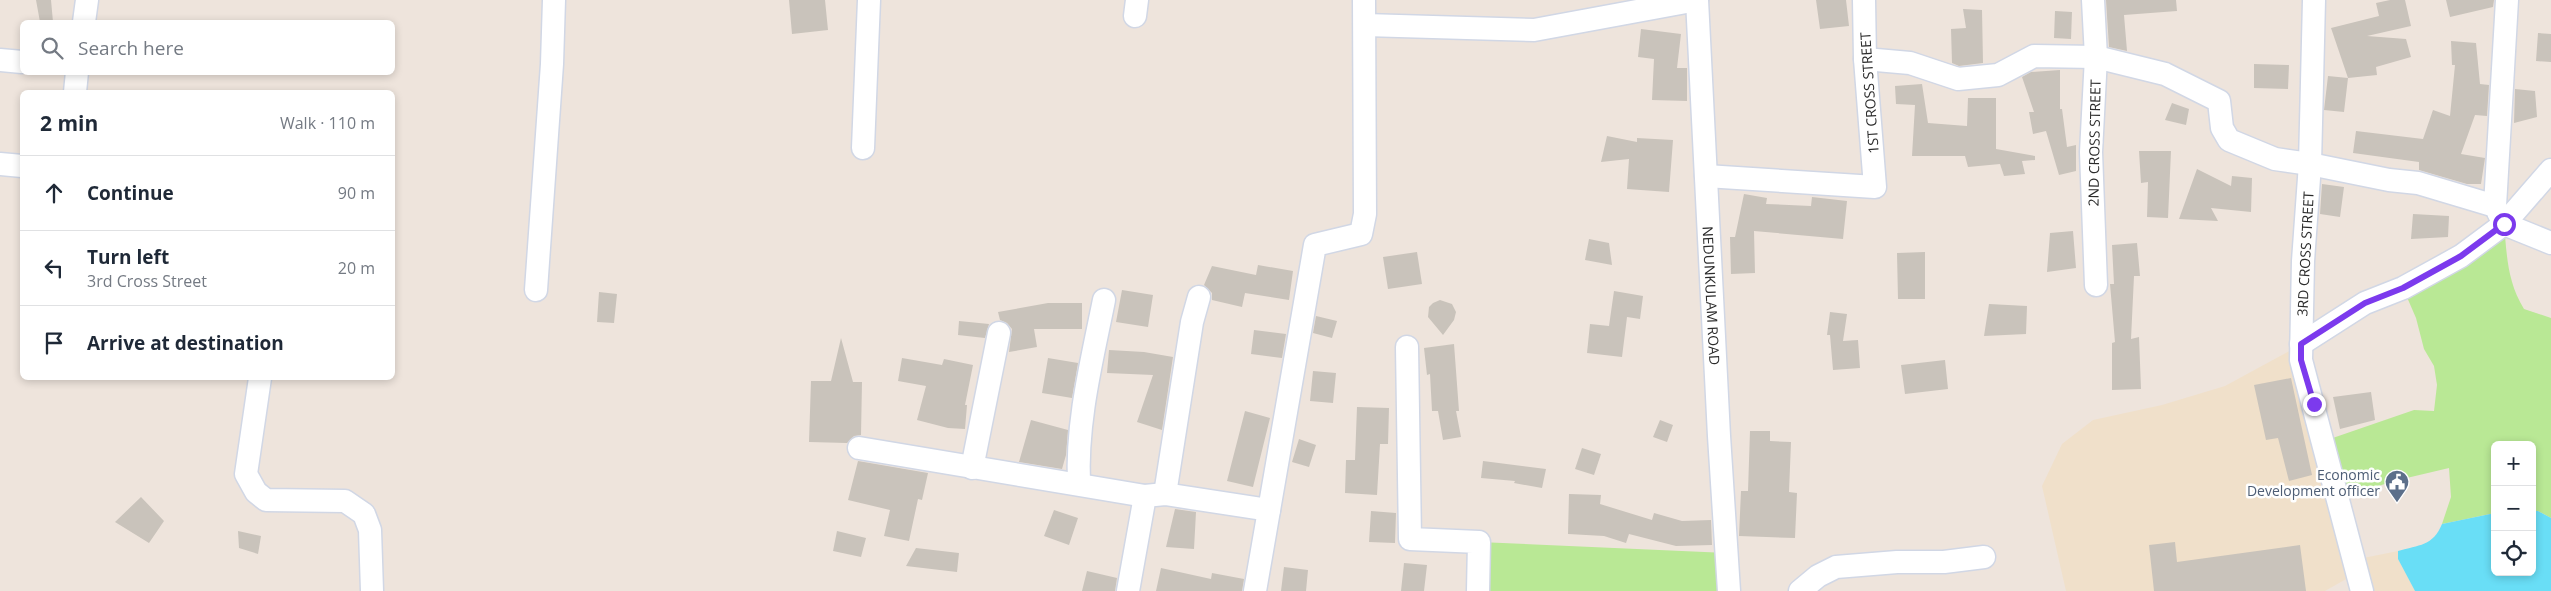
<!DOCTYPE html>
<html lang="en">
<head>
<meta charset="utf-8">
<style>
  :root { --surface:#fff; --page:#f2f2f3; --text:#1f2937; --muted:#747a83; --line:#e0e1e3 }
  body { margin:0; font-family:"Open Sans",sans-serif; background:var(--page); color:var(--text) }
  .controls { position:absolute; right:15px; bottom:15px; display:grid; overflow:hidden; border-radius:8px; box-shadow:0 2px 8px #0003 }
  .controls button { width:45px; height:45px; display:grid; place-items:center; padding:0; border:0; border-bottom:1px solid var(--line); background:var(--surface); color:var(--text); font:25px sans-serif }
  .stop { position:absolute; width:15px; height:15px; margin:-11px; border:4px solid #7c3aed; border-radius:50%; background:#fff }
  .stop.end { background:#7c3aed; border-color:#fff; box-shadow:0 1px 5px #0008 }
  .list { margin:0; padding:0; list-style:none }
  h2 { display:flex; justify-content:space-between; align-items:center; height:65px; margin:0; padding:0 20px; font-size:21px }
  h2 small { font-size:16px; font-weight:400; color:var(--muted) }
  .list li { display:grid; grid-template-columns:32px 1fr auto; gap:15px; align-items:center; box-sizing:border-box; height:75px; padding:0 20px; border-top:1px solid var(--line) }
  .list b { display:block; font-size:19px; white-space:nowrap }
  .list p { margin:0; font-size:16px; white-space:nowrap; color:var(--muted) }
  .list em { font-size:16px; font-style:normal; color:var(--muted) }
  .icon { flex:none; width:28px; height:28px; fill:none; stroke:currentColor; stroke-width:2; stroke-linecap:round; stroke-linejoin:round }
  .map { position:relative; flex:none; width:2551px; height:591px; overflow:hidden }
  .search { position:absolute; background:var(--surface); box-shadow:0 2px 8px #0003; left:20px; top:20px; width:375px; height:55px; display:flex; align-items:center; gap:12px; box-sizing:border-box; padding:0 18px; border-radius:8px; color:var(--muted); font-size:19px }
  .panel { position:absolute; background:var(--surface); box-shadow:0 2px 8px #0003; left:20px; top:90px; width:375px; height:290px; border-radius:8px }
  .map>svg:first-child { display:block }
</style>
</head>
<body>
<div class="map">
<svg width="2551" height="591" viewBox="0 0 2551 591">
  <rect width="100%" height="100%" fill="#eee4dc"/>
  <!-- education -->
  <path fill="#f0e0ca" d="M2293 349 2348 578 2325 591H2066L2042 486 2062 444 2093 420 2162 405 2225 386Z
    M2398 551V559L2415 591H2362L2353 560Z"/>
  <!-- green -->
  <path fill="#b9e895" d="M2504 224C2507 256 2507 281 2524 309L2551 318V518L2538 511H2532V445H2495V513L2442 524 2451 497 2449 468 2394 481 2338 499 2324 441 2414 410 2434 411 2437 385 2434 366 2424 349 2416 318 2403 288Z
    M1479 542 1727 553 1729 591H1478Z"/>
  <!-- water -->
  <path fill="#69def6" d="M2532 511H2538L2551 518V591H2415L2398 559V551C2419 545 2433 546 2442 524L2495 513V572H2532Z"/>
  <!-- building -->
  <path fill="#c9c3bb" d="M36 0H51L53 22H40Z
    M789 0H825L828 30 792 34Z
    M1816 0H1846L1849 26 1820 29Z
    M2106 0H2176L2177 11 2124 15 2127 51 2109 47Z
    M2390 0H2405L2411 26 2367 36 2406 39 2411 57 2376 67 2377 75 2348 78 2344 112 2324 110 2328 76 2348 78 2331 28 2379 16 2376 3Z
    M2446 0H2494L2493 7 2450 17Z
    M1963 9 1982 10 1983 63 1959 66 1952 63 1951 29 1966 28Z
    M2055 11 2072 12 2071 39 2054 38Z
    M1641 29 1681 34 1677 68H1687V101L1652 100 1654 59 1638 57Z
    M2538 33 2551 34V62L2536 61Z
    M2451 41 2476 43 2480 84 2489 85 2487 116 2475 115 2461 154 2485 158 2481 184H2467L2419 170V162L2353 153 2356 131 2423 139 2433 110 2450 116 2455 65H2452Z
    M2254 64 2289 65 2288 89 2254 88Z
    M2060 70V109H2062L2067 147 2076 145V171L2059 175 2046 131 2033 134 2029 112H2034L2022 77 2031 72Z
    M1922 84 1928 123 1967 126 1968 98H1996V149L2035 156V160L2022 161 2025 174 2004 176 2000 164 1968 167 1965 156H1912L1915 105 1896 104 1895 86Z
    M2515 89 2535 91 2537 117 2514 123Z
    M2172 103 2189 109 2186 125 2165 120Z
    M1607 136 1637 142V138L1673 140 1669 192 1627 189 1629 159 1601 162Z
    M2139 151H2171L2168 218 2147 217 2148 182 2141 183Z
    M2197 169 2231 186 2232 176 2252 178 2251 212 2211 208 2218 221 2179 219Z
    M2322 184 2344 187 2340 217 2320 214Z
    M1744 194 1767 198 1766 204 1811 206 1812 197 1847 201 1843 239 1754 231 1755 273 1731 274 1730 237H1735Z
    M2413 214 2449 216 2448 237 2411 239Z
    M2073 231 2076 268 2047 272 2050 233Z
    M1589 239 1609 243 1612 265 1585 260Z
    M2137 243 2140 276H2134L2131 339 2139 337 2141 389 2112 390V343L2115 342 2110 284H2114L2112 245Z
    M1417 252 1422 284 1388 289 1383 257Z
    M1925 252V299H1898L1897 253Z
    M1258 265 1293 271 1289 300 1245 293 1242 307 1212 300V293L1204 285 1212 266 1256 275Z
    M1122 290 1153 295 1148 327 1116 322Z
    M1614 291 1643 296 1640 319 1627 317 1622 357 1587 353 1590 324 1609 326Z
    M599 292 617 294 614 323 597 322Z
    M1440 300 1452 304 1456 312 1454 320 1443 335 1428 317 1429 307 1433 303Z
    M1048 303H1082V329H1034L1037 347 1009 352 1012 329 1007 323 1000 320 998 312Z
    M1989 304 2027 306 2026 334 1984 336Z
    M1830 312 1847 314 1843 341 1858 340 1860 368 1833 370 1830 335H1827Z
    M1316 316 1337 321 1332 338 1313 333Z
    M959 321 989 324 985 338 958 335Z
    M1254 330 1286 334 1282 358 1251 354Z
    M841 338 853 382H862L861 435 854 436 847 443 809 442 811 381H831Z
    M1454 344 1459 411H1456L1461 437 1443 440 1438 411H1432L1430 374 1427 375 1424 348Z
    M1109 350 1144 352 1173 357 1162 430 1137 422 1153 375 1107 373Z
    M902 358 942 365 944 359 973 365 965 405H967L965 429 948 428 917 420 926 386 898 381Z
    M1048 358 1078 363 1072 398 1042 393Z
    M1945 360 1948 389 1905 394 1901 365Z
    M1313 371 1336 373 1333 403 1310 401Z
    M2291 378 2312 475 2289 481 2278 438 2266 440 2254 385Z
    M2371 392 2375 420 2340 429 2333 397Z
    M1357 407 1389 408 1388 444H1380L1377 495 1345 493 1346 460H1355Z
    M1245 411 1270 418 1253 487 1227 481Z
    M1031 420 1068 430 1066 455 1062 469 1019 462Z
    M1660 420 1673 425 1667 442 1653 437Z
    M1750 431H1770V441L1791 442 1789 492 1797 493 1795 538 1739 536 1741 491H1748Z
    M1299 439 1316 445 1309 467 1292 462Z
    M1582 448 1601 454 1594 475 1575 469Z
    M858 461 928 473 922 500 918 499 909 541 884 536 890 510 848 500Z
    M1483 461 1546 469 1542 488 1514 483 1515 481 1481 478Z
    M1569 494 1601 495 1600 504 1652 520 1654 513 1682 521 1711 520 1712 545 1676 546 1629 534 1626 543 1604 536 1568 534Z
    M141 497 164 521 149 543 115 522Z
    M1175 509 1196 512 1194 549 1166 547Z
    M1054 510 1078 518 1069 545 1044 536Z
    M1371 511 1396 513 1395 543 1369 542Z
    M238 531 261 536 258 554 239 548Z
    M837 531 866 538 861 557 833 551Z
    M2175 542 2177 562 2300 545 2306 591H2154L2149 545Z
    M916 548 959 553 957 572 906 566Z
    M1404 563 1427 565 1424 591H1401Z
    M1284 567 1308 570 1306 591H1281Z
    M1161 568 1211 579 1212 573 1244 579 1242 591H1156Z
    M1087 571 1117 578 1115 591H1082Z"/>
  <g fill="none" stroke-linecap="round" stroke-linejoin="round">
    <defs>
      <g id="minor">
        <path id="s1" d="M1697 0 1719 436 1729 591"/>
        <path d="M2093 0 2096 57 2091 152 2096 285"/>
        <path d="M2314 0 2310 164 2303 261 2301 360 2362 591"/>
        <path d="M1135 16 1137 0"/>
        <path d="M84 22 87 0"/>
        <path d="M1365 25 1534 30 1697 0"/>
        <path d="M1865 59 1910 63 1958 79 1998 75 2034 56 2096 57 2165 74 2219 101 2222 128 2229 140 2275 159 2310 164 2389 180 2418 183 2495 206 2507 0"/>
        <path d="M0 60 22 62"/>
        <path d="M75 92 77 72"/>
        <path d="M863 148 869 0"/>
        <path d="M0 164 22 166"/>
        <path d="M1706 176 1875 187 1865 59 1864 0"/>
        <path d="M2498 212 2504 224 2551 243"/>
        <path d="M536 290 552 64 554 0"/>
        <path d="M2301 344 2365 303 2403 288 2461 256 2504 224 2551 170"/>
        <path d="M1407 347 1410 539 1479 542 1478 591"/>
        <path d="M260 378 246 474 256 492 266 500 345 501 364 514 370 530 372 591"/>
        <path d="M859 448 1145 496"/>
        <path d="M972 468 999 333"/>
        <path d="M1079 484C1076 422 1092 360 1104 300"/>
        <path d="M1165 494 1192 322 1199 297"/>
        <path d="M1128 591 1145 496 1165 494 1269 510"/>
        <path d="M1255 591 1315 245 1361 234 1365 214 1364 0"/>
        <path d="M1800 591 1818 576 1836 567 1897 562H1944L1984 557"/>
      </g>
    </defs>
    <!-- minor casing -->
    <use href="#minor" stroke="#d1d7e5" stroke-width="25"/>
    <!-- minor -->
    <use href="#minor" stroke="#fff" stroke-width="22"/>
  </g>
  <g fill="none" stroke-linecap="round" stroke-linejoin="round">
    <!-- route -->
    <path stroke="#7c3aed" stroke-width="6" d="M2314 404 2301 360V344L2365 303 2403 288 2461 256 2504 224"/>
  </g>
  <!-- icons -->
  <defs>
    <symbol id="civic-pin" viewBox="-11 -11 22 30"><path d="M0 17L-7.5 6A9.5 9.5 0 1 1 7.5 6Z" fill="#5c6f8a" stroke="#fff"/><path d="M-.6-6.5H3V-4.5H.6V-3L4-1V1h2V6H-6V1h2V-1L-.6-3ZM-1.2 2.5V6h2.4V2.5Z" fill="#fff"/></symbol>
  </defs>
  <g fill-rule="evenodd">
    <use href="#civic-pin" x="2383" y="468" width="28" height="38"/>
  </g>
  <g text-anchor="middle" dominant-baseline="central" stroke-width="5" stroke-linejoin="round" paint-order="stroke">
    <!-- street labels -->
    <g font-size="14" fill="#2b2b2b" stroke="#fff">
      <text transform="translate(1869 93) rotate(-94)">1ST CROSS STREET</text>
      <text transform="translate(2094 143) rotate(-89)">2ND CROSS STREET</text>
      <text transform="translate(2305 254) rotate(-87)">3RD CROSS STREET</text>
      <text stroke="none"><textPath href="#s1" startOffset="296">NEDUNKULAM ROAD</textPath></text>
    </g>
    <!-- service labels -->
    <g font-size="14" fill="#4e5e75" stroke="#fff" text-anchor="end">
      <text x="2380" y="474">Economic<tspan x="2380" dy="16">Development officer</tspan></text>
    </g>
  </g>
</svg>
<div class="controls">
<button>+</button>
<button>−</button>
<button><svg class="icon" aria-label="locate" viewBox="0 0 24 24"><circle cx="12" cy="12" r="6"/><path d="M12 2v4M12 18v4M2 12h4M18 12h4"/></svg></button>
</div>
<div class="stop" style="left:2504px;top:224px"></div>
<div class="stop end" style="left:2314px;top:404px"></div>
<div class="search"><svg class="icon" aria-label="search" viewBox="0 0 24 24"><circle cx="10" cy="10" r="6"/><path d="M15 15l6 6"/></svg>Search here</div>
<section class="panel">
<h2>2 min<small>Walk · 110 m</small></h2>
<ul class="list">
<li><svg class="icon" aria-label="ahead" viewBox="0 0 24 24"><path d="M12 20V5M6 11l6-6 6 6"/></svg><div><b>Continue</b></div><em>90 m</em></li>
<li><svg class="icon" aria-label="left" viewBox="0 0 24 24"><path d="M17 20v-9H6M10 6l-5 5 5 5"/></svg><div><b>Turn left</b><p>3rd Cross Street</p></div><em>20 m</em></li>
<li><svg class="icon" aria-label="arrive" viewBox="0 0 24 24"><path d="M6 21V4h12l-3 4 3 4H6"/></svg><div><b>Arrive at destination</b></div></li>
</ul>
</section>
</div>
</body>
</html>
